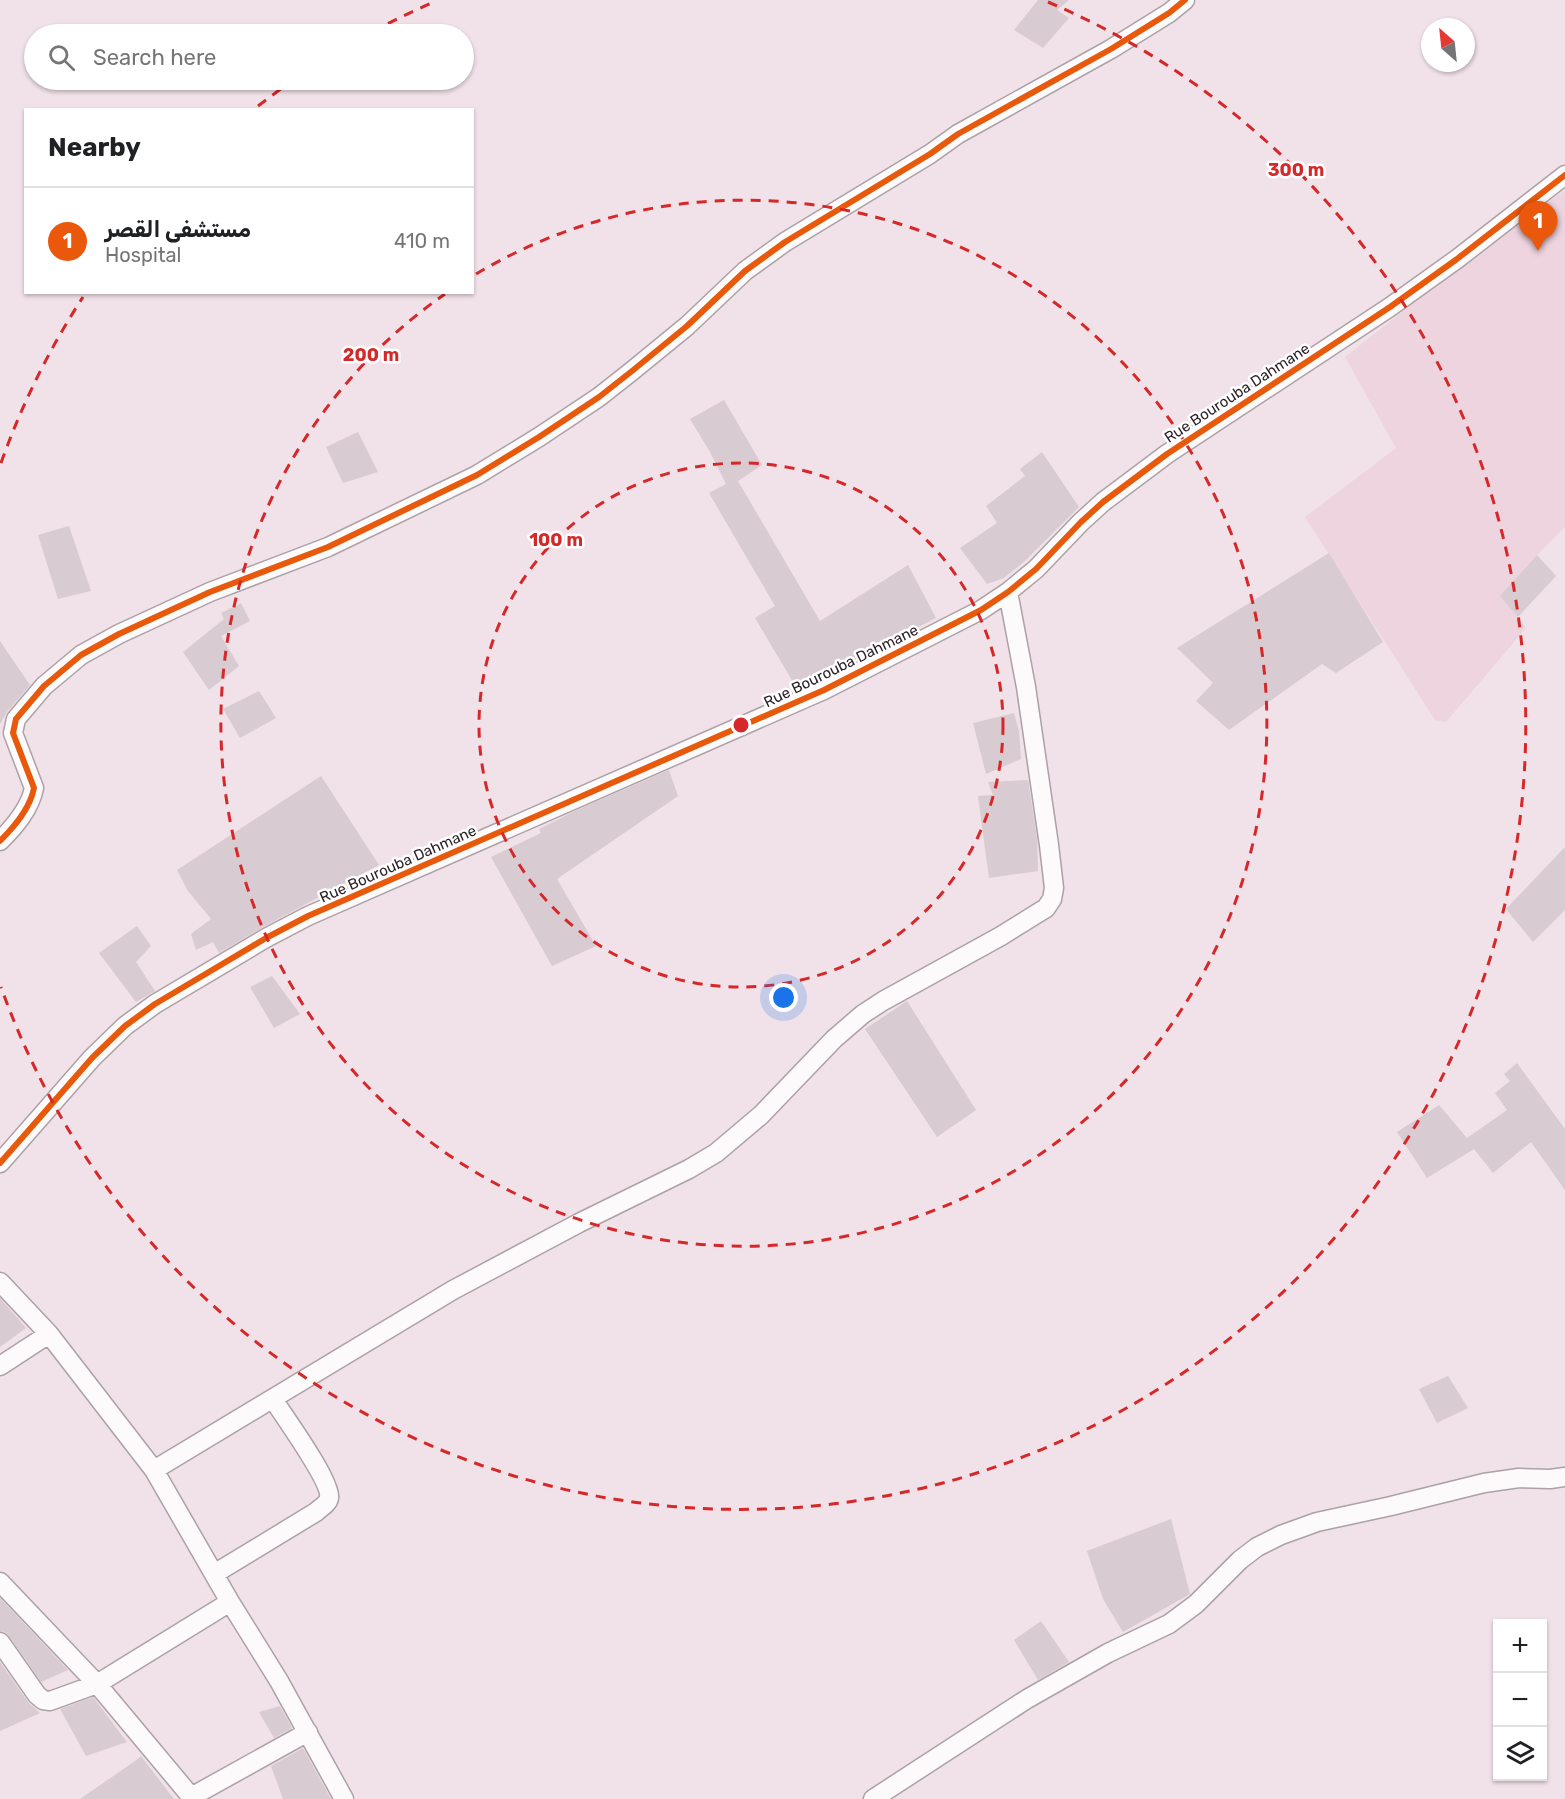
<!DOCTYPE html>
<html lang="en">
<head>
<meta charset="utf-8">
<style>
  :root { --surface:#fff; --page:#f6f6f6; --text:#202124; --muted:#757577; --line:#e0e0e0; --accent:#ea580c }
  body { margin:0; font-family:Rubik,"Noto Sans Arabic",sans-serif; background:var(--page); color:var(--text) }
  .controls { position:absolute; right:18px; bottom:18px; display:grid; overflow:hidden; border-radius:0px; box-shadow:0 2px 4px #0004 }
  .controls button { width:54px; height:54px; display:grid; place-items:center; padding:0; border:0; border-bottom:2px solid var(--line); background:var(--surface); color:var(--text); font:30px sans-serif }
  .compass { position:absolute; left:1421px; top:18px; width:54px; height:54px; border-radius:50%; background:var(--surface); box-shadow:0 2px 4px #0004; rotate:333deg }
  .you { position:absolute; left:784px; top:998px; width:21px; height:21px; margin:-15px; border:4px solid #fff; border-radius:50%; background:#1a73e8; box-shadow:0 0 0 9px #1a73e833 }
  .badge { display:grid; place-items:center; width:39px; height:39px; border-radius:50%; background:var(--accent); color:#fff; font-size:20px; font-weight:700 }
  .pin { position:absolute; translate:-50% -50px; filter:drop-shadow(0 2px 3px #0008) }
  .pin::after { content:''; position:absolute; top:32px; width:21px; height:18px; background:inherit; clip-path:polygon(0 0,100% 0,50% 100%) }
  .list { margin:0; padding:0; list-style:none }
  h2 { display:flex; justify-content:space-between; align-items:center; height:78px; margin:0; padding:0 24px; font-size:26px }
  h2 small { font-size:20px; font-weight:400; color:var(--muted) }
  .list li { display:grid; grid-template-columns:39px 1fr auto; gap:18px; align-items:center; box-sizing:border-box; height:108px; padding:0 24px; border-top:2px solid var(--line) }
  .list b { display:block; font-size:22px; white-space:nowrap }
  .list p { margin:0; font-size:20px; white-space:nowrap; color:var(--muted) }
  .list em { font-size:20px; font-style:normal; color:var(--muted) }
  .icon { flex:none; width:33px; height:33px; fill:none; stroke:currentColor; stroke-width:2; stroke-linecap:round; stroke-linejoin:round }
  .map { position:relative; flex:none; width:1565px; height:1799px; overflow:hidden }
  .search { position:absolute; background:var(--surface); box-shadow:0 2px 4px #0004; left:24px; top:24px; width:450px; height:66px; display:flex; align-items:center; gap:15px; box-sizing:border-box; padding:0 21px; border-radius:33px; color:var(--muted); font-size:22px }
  .panel { position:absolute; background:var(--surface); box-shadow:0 2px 4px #0004; left:24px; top:108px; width:450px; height:186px; border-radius:0px }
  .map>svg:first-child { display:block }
</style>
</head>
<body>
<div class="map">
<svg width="1565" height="1799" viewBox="0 0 1565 1799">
  <rect width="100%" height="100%" fill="#f1e1e8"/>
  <!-- built -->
  <path fill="#eed4df" d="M1565 190V527L1537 555 1501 596 1526 628 1446 722 1435 720 1305 517 1396 448 1345 357 1500 235Z"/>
  <!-- building -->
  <path fill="#d8cbd1" d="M1038 0H1069L1057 10 1069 18 1043 48 1014 30Z
    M724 400 762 465 738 481 820 621 908 565 936 618 857 659 796 687 755 618 775 606 709 493 726 484 710 452 690 419Z
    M358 432 378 472 343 483 326 447Z
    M1042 452 1079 507 1025 561 1004 578 987 584 960 548 997 523 986 506 1025 476 1020 469Z
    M69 526 91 591 58 599 38 535Z
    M1329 553 1383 642 1336 673 1322 664 1229 730 1196 701 1213 683 1177 648Z
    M1537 555 1556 576 1518 617 1500 596Z
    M241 603 250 621 221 636 239 666 209 690 183 652 224 619 221 613Z
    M0 641 30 685 7 712 0 724Z
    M259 691 276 718 240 738 223 709Z
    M1014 713 1019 731 1021 759 986 774 973 723Z
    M669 770 678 796 557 879 596 946 552 966 491 857 541 833 539 829 577 810Z
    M321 776 379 865 261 928 219 953 213 942 196 950 191 934 211 919 188 891 177 870Z
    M1028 780 1037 838 1038 871 989 878 978 796 993 795 988 782Z
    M1565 847V910L1533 942 1506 909Z
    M137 926 151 946 136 962 155 991 136 1002 99 953Z
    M272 976 300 1014 274 1028 250 987Z
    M907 1001 976 1110 937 1137 865 1029Z
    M1517 1063 1565 1129V1190L1531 1142 1493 1173 1474 1149 1427 1178 1397 1132 1439 1105 1467 1138 1507 1110 1495 1093 1510 1081 1504 1074Z
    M0 1298 26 1328 0 1347Z
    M1448 1376 1468 1408 1437 1423 1419 1389Z
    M1171 1519 1190 1594 1123 1632 1103 1599 1087 1551Z
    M0 1598 68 1670 41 1682 9 1636 5 1632 0 1631Z
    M1041 1621 1069 1662 1038 1680 1014 1640Z
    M0 1662 28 1702 40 1713 0 1731Z
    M93 1697 127 1742 86 1756 60 1709Z
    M280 1706 292 1728 274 1738 259 1712Z
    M303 1748 331 1799H283L271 1766Z
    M141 1756 174 1799H80L135 1761Z"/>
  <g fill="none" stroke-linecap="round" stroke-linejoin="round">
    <defs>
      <path id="minor" d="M0 841C14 827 30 809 34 788L13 733 16 719 44 686 81 655 119 634 210 592 328 547 477 475 539 437 599 397 632 371 687 326 745 271 785 242 930 154 958 134 1111 49 1169 13 1185 0
        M0 1163 92 1058 125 1026 155 1004 266 938 308 916 824 690 981 610 1008 592 1036 569 1081 522 1103 502 1167 454 1390 307 1457 259 1565 175
        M0 1282 49 1334 154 1470 230 1602 279 1681 344 1799
        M0 1366 49 1334
        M154 1470 453 1290 579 1223 689 1169 716 1153 761 1115 834 1039 863 1014 883 1001 1001 936 1046 908 1052 899 1054 888 1049 845 1026 687 1008 592
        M214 1574 316 1512C320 1508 328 1504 329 1498 332 1482 283 1415 273 1399
        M0 1582 97 1684 193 1799
        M0 1642 37 1695 43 1700 50 1701 97 1684 230 1602
        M191 1797 308 1732
        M873 1799 1027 1699 1108 1653 1169 1624 1196 1604 1240 1560 1257 1547 1281 1535 1317 1522 1391 1506 1484 1483 1519 1478 1550 1479 1565 1477"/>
    </defs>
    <!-- minor casing -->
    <use href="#minor" stroke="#aca1a6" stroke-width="21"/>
    <!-- minor -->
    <use href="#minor" stroke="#fdfafc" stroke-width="18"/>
    <defs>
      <path id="cycleway" d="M0 841C14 827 30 809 34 788L13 733 16 719 44 686 81 655 119 634 210 592 328 547 477 475 539 437 599 397 632 371 687 326 745 271 785 242 930 154 958 134 1111 49 1169 13 1185 0
        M0 1163 92 1058 125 1026 155 1004 266 938 308 916 824 690 981 610 1008 592 1036 569 1081 522 1103 502 1167 454 1390 307 1457 259 1565 175"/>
    </defs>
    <!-- cycleway casing -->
    <use href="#cycleway" stroke="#fff" stroke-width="10"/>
    <!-- cycleway -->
    <use href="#cycleway" stroke="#e8590c" stroke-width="6"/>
  </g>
  <!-- distance rings -->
  <g fill="none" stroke="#d62828" stroke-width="3" stroke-dasharray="10 8">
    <circle cx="741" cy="725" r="262"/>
    <path d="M476 274A523 523 0 1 1 445 294"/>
    <path d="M1 463A785 785 0 0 1 83 297M258 106A785 785 0 0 1 291 82M372 32A785 785 0 0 1 434 2M1048 2A785 785 0 1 1 1 987"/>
  </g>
  <g text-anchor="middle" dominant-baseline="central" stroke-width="5" stroke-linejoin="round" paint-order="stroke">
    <!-- street labels -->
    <g font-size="15" fill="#291f24" stroke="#fff">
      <text transform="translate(1237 393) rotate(-33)">Rue Bourouba Dahmane</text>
      <text transform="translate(841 666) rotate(-26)">Rue Bourouba Dahmane</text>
      <text transform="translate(398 864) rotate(-24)">Rue Bourouba Dahmane</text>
    </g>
  </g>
  <circle cx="741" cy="725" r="9" fill="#d62828" stroke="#fff" stroke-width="3"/>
  <g font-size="18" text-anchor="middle" font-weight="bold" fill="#d62828" stroke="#fff" stroke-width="5" stroke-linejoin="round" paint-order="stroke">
    <text x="1296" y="176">300 m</text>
    <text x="371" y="361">200 m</text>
    <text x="556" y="546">100 m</text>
  </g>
</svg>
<div class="controls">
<button>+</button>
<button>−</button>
<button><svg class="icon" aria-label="layers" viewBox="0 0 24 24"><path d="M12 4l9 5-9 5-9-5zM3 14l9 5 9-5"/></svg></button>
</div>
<svg class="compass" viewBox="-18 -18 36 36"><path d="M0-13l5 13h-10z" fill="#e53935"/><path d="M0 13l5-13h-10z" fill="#757577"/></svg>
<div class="you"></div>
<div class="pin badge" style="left:1538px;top:251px">1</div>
<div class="search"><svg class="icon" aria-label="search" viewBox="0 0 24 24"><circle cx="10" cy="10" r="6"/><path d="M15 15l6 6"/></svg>Search here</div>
<section class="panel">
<h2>Nearby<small></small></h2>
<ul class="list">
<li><span class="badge">1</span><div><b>مستشفى القصر</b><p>Hospital</p></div><em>410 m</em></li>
</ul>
</section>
</div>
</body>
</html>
